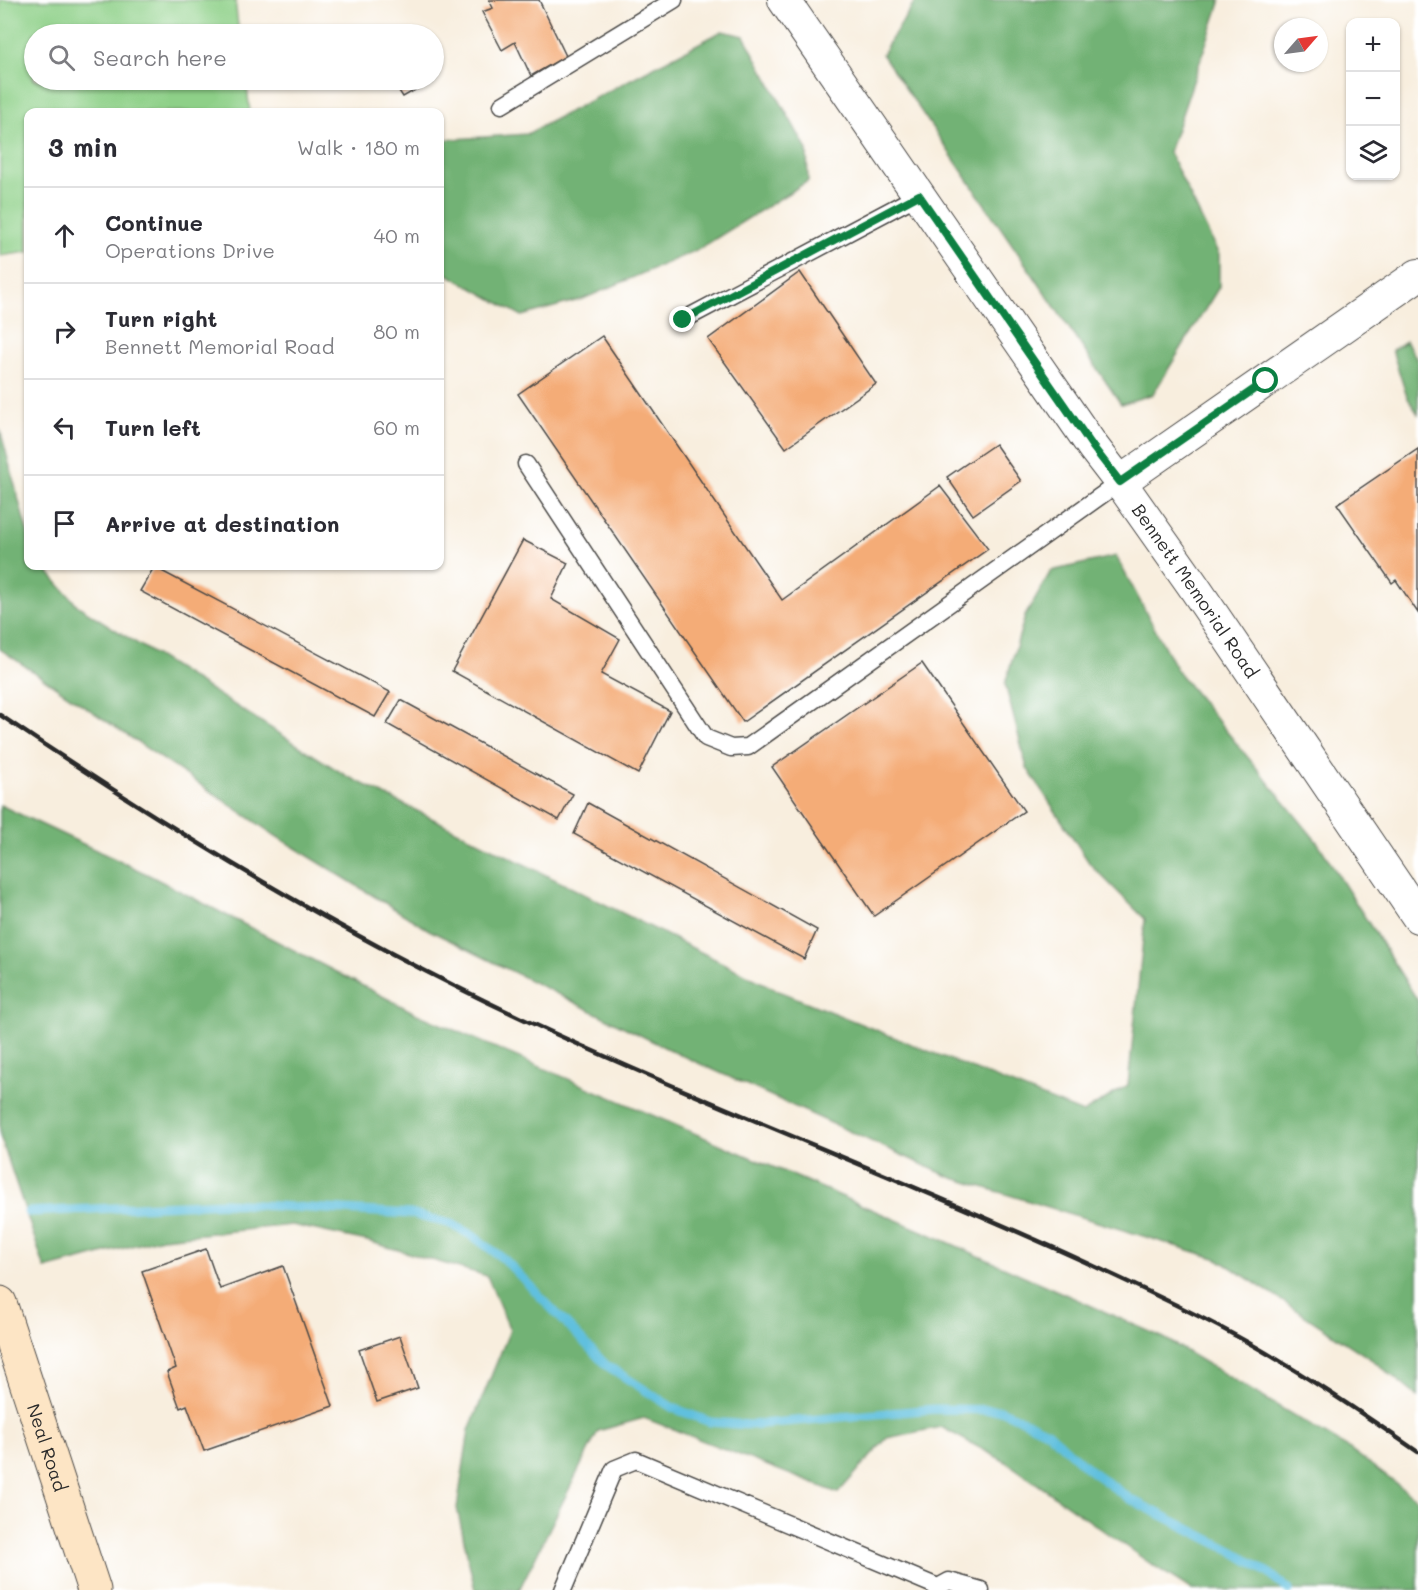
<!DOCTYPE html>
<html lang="en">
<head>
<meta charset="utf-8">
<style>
  :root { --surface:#fff; --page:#f2f2f3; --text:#2b2b33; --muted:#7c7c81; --line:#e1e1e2 }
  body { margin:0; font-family:Mali,sans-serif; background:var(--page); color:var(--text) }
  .controls { position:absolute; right:18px; top:18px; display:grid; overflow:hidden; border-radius:12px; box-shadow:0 2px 4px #0004 }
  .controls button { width:54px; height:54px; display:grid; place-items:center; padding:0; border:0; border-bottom:2px solid var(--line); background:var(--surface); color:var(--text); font:30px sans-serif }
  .compass { position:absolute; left:1274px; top:18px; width:54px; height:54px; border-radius:50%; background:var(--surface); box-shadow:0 2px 4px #0004; rotate:62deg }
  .stop { position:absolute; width:18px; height:18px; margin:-14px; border:4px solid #0b8043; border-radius:50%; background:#fff }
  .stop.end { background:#0b8043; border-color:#fff; box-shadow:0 2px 6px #0008 }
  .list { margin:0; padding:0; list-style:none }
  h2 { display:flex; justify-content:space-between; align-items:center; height:78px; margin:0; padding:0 24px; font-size:26px }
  h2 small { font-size:20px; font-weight:400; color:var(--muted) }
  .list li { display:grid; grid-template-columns:39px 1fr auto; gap:18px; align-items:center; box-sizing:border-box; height:96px; padding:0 24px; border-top:2px solid var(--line) }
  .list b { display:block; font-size:22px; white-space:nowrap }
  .list p { margin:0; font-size:20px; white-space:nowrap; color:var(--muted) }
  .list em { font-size:20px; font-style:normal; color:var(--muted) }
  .icon { flex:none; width:33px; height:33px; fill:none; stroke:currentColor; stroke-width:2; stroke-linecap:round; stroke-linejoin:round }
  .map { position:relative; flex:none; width:1418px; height:1590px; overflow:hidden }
  .search { position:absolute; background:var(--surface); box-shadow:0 2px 4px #0004; left:24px; top:24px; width:420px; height:66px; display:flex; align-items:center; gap:15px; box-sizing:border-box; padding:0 21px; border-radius:33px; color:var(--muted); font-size:22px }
  .panel { position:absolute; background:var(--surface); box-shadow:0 2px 4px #0004; left:24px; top:108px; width:420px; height:462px; border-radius:12px }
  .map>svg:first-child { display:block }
</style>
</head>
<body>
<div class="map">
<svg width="1418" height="1590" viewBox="0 0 1418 1590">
  <rect width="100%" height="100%" fill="#fff"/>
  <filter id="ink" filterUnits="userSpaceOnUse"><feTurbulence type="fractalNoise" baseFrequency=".0167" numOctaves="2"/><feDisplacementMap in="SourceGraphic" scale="12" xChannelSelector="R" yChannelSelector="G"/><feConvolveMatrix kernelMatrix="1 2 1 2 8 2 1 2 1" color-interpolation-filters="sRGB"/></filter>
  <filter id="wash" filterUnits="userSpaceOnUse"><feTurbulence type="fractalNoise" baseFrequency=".008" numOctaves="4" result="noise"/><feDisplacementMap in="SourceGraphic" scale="24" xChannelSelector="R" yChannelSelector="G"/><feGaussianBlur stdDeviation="1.35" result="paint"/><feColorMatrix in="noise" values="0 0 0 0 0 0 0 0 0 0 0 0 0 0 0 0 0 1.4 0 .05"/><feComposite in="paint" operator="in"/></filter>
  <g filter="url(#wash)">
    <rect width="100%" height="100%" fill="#f8eede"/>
    <!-- green -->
    <path fill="#8ed088" stroke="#5c7e5a" stroke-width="1.5" d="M0 0H235L239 34H34V80H246L250 112H28V252L0 256Z"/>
    <!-- forest -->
    <path fill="#72b274" stroke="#4e6e50" stroke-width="1.5" d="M916 0H1221L1169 152 1219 255V287L1153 394 1121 404 882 54Z
      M722 31 744 36 807 150 808 181 699 249 583 299 522 316 440 270V140L527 134Z
      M1406 341 1418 361V414L1407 397 1392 350Z
      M0 429 28 535V566H43L78 606 345 775 779 991 1083 1113 1128 1085 1145 919 1090 864 1027 768 1005 684 1025 616 1051 571 1116 556 1178 672 1318 843 1418 1001V1397L1374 1361 1218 1259 950 1177 674 1052 429 930 276 836 0 649Z
      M0 805 147 874 417 1014 943 1240 1164 1338 1350 1449 1418 1500V1590H1192L1148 1562 1006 1462 941 1427 887 1438 838 1493 644 1418 598 1431 519 1590H475L457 1508 469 1430 510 1330 487 1276 367 1241 292 1225 162 1238 45 1269 0 1136Z"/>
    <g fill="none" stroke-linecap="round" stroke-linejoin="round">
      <!-- stream -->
      <path stroke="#60c0de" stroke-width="9" d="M28 1212 225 1203 411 1214 451 1224 473 1236 505 1260 606 1365 673 1408 710 1422 749 1425 935 1409 1001 1410 1048 1432 1087 1468 1130 1499 1236 1553 1270 1574 1289 1590"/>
    </g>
    <g id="blocks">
      <!-- building -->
      <path fill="#f4ac77" d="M489 0H539L566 56 531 76 515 42 502 50 482 12 493 8Z
        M392 80H427L429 82 403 97Z
        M800 272 876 384 786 448 708 339Z
        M602 336 782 600 940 486 988 549 743 722 518 394Z
        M995 444 1021 481 973 515 947 477Z
        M1418 449V613L1396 580 1392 583 1337 504Z
        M523 540 568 563 551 599 620 639 601 674 670 711 638 774 452 671Z
        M154 567 390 692 375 717 140 591Z
        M922 663 1024 811 874 916 772 767Z
        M401 700 573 794 559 820 387 724Z
        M588 803 817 930 804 959 574 834Z
        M206 1249 220 1289 283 1266 333 1406 204 1451 187 1405 180 1408 167 1372 176 1368 142 1271Z
        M400 1336 418 1388 377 1402 359 1350Z"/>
    </g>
  </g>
  <g filter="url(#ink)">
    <use href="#blocks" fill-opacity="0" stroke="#4a4846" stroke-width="1.5"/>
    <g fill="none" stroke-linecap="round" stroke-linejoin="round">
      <defs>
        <path id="lane" d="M502 105 674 0
          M683 320 919 195
          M526 464 706 738 731 748 748 747 1120 482
          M938 1587 949 1581 981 1590
          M563 1590 614 1469 636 1460 938 1587 937 1590"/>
        <g id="street">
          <path id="s1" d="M784 0 1093 447 1120 482 1192 584 1418 917"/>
          <path d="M1120 482 1418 275"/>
        </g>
        <g id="secondary">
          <path id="s2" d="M0 1303 94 1590"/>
        </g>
      </defs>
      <!-- lane casing -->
      <use href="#lane" stroke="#4a4846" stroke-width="19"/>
      <!-- street casing -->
      <use href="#street" stroke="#4a4846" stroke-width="34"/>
      <!-- secondary casing -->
      <use href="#secondary" stroke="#4a4846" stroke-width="35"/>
      <!-- lane -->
      <use href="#lane" stroke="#fff" stroke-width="16"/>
      <!-- street -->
      <use href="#street" stroke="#fff" stroke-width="32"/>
      <!-- secondary -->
      <use href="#secondary" stroke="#fde5c5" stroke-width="33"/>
      <!-- rail -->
      <path stroke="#2b2b2b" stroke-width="4.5" d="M0 715C167 828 339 933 521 1018 706 1105 898 1176 1083 1261 1141 1288 1200 1315 1256 1347 1312 1379 1365 1415 1418 1452"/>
    </g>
  </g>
  <g fill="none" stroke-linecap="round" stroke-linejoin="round" filter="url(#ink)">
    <!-- route -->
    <path stroke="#0b8043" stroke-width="8" d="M683 320 919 195 1093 447 1120 482 1266 381"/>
  </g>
  <g text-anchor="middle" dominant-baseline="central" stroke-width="4.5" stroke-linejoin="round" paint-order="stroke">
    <!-- street labels -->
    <g font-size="18" fill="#2b2b2b" stroke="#fff">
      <text stroke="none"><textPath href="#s1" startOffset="720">Bennett Memorial Road</textPath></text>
      <text stroke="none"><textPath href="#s2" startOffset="152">Neal Road</textPath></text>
    </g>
  </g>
</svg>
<div class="controls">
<button>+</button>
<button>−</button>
<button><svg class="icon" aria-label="layers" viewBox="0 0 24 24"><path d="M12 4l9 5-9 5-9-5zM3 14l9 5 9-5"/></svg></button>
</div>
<svg class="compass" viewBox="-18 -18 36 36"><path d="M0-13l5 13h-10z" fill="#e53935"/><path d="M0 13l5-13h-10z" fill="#7c7c81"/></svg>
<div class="stop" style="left:1266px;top:381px"></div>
<div class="stop end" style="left:683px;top:320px"></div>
<div class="search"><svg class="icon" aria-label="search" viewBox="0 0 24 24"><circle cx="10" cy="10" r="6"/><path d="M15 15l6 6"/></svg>Search here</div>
<section class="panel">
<h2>3 min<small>Walk · 180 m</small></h2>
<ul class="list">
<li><svg class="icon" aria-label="ahead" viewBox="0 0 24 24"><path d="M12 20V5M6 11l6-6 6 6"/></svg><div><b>Continue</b><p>Operations Drive</p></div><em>40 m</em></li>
<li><svg class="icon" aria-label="right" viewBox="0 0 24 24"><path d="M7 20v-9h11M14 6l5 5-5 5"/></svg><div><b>Turn right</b><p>Bennett Memorial Road</p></div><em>80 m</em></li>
<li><svg class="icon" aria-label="left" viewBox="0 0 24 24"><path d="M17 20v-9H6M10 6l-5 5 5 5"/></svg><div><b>Turn left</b></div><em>60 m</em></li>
<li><svg class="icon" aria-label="arrive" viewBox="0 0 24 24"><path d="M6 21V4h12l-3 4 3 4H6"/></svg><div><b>Arrive at destination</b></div></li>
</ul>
</section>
</div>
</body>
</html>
